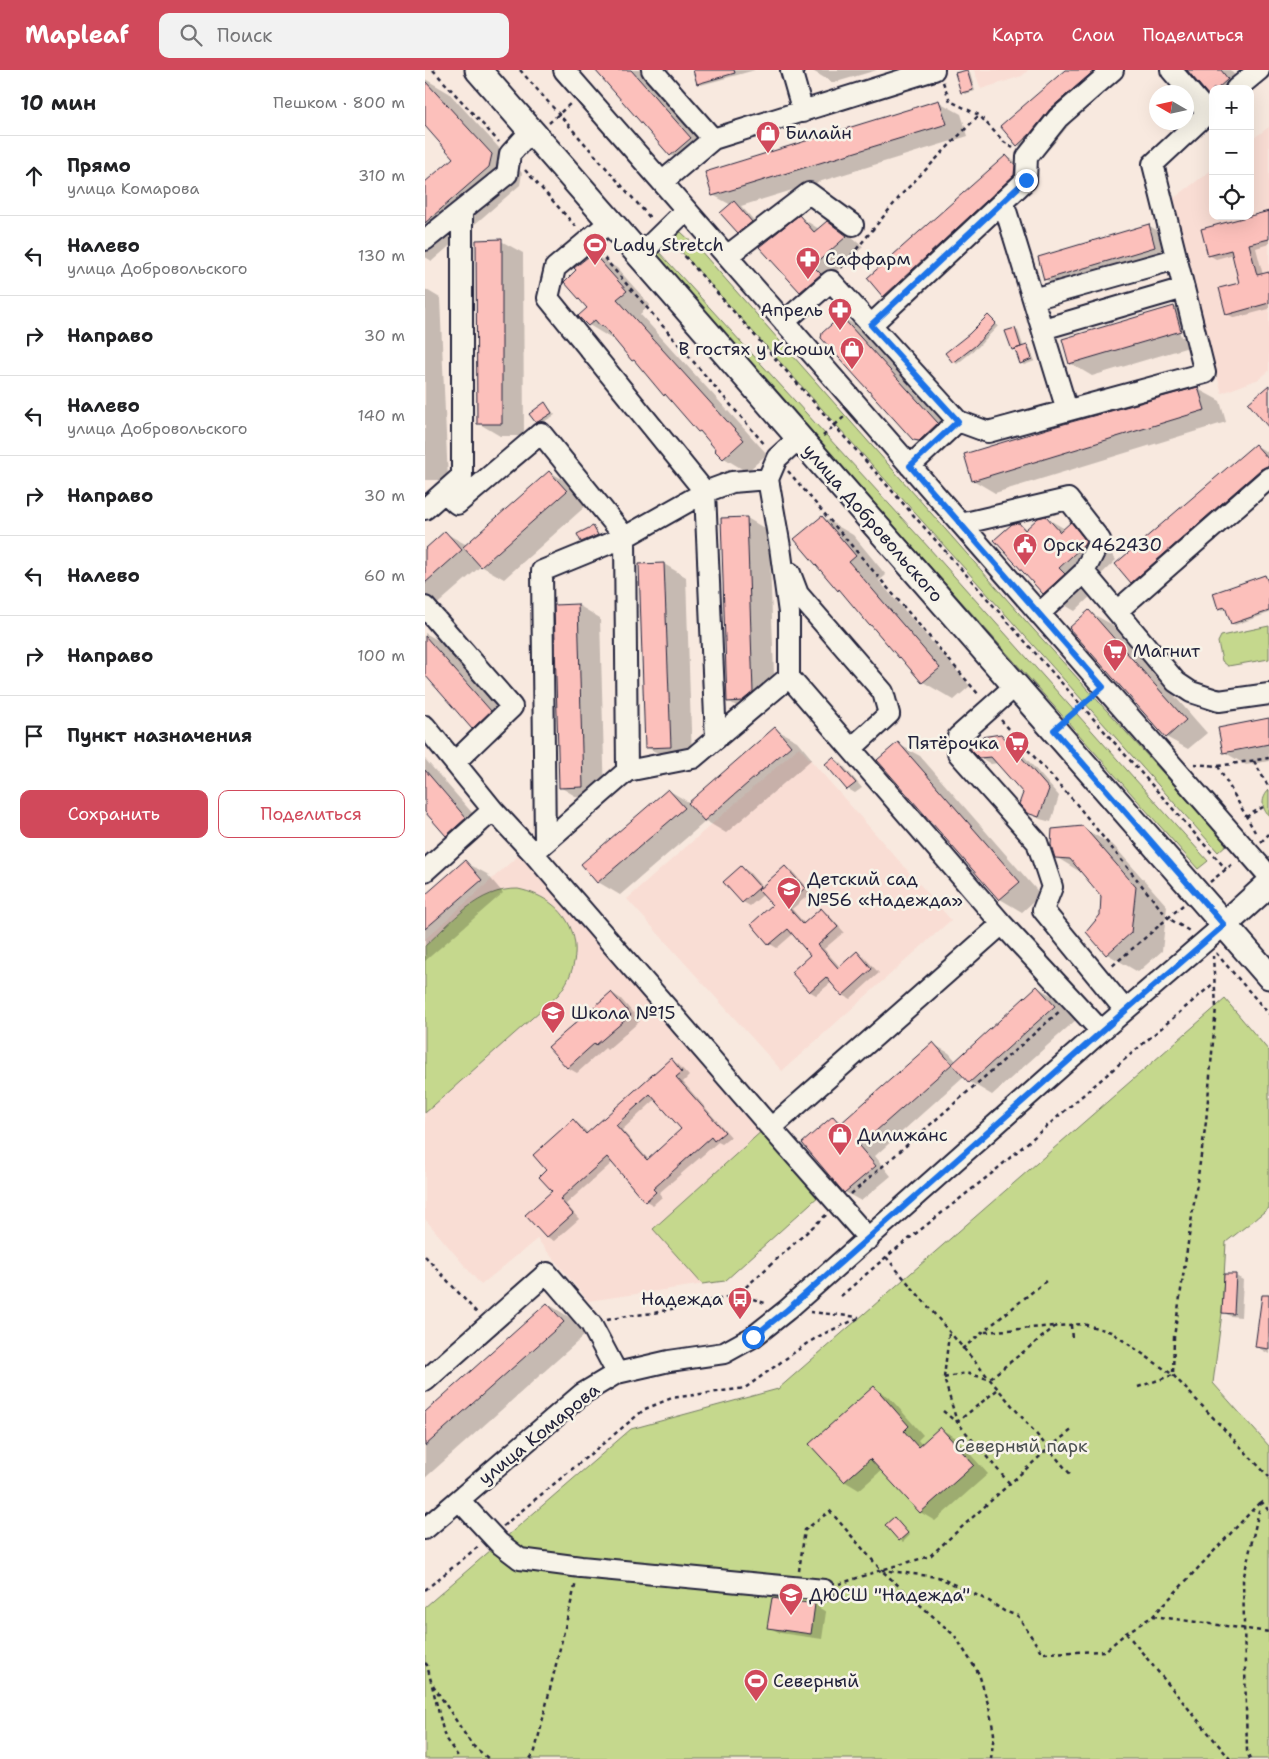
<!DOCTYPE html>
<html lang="ru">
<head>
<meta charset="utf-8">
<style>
  :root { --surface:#fff; --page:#f2f2f2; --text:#202124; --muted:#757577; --line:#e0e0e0; --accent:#d1495b }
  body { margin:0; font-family:"Shantell Sans",sans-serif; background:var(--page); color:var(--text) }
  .controls { position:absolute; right:15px; top:15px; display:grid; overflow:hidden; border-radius:10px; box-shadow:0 5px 20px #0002 }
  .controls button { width:45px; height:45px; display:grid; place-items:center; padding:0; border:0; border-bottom:1px solid var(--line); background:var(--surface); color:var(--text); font:25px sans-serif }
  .compass { position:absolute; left:724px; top:15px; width:45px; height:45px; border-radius:50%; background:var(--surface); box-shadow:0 5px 20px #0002; rotate:279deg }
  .stop { position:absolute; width:15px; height:15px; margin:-11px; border:4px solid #1a73e8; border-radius:50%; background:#fff }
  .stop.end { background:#1a73e8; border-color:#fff; box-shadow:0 1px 5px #0008 }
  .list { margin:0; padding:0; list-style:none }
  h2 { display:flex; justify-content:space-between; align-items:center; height:65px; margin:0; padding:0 20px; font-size:21px }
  h2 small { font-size:16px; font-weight:400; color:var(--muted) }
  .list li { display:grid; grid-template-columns:32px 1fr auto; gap:15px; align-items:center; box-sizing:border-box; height:80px; padding:0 20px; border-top:1px solid var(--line) }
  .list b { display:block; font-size:19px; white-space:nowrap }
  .list p { margin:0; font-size:16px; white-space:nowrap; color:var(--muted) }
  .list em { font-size:16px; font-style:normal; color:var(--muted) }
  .actions { display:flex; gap:10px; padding:15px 20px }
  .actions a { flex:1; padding:11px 0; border:1px solid var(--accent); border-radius:10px; text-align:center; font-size:18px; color:var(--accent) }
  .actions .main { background:var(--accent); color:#fff }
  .icon { flex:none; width:28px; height:28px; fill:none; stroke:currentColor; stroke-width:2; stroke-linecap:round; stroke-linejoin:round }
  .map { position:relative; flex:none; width:844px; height:1689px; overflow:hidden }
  header { display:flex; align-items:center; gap:30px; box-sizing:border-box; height:70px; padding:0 25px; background:var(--accent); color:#fff }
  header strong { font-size:24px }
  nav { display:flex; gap:28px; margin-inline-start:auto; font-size:18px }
  .search { width:350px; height:45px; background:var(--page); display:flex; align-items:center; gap:12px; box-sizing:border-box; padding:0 18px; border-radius:10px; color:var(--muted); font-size:19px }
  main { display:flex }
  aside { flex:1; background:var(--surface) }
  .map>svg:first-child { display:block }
</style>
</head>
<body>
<header>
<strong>Mapleaf</strong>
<div class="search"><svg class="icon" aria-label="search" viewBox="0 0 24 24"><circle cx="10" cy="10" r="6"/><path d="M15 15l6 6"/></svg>Поиск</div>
<nav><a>Карта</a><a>Слои</a><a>Поделиться</a></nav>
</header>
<main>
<aside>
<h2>10 мин<small>Пешком · 800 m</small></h2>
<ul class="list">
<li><svg class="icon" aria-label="ahead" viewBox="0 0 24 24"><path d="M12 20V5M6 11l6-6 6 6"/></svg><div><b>Прямо</b><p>улица Комарова</p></div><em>310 m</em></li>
<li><svg class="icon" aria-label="left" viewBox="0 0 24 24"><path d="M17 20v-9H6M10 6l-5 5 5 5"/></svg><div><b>Налево</b><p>улица Добровольского</p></div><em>130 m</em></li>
<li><svg class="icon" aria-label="right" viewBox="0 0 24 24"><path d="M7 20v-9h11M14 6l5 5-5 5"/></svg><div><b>Направо</b></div><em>30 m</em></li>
<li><svg class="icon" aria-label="left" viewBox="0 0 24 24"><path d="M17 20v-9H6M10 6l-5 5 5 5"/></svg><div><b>Налево</b><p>улица Добровольского</p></div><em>140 m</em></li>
<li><svg class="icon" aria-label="right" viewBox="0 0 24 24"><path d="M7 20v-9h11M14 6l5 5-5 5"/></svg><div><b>Направо</b></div><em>30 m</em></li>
<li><svg class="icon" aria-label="left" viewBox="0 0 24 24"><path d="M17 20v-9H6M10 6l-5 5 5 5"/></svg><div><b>Налево</b></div><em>60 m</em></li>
<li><svg class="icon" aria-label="right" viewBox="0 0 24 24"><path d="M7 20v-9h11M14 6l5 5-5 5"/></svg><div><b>Направо</b></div><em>100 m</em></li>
<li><svg class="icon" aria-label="arrive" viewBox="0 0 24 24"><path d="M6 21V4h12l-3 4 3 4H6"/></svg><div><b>Пункт назначения</b></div></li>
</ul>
<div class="actions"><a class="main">Сохранить</a><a>Поделиться</a></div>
</aside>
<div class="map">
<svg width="844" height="1689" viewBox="0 0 844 1689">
  <rect width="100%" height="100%" fill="#f8e9df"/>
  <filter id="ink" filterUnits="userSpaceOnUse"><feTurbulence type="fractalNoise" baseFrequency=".02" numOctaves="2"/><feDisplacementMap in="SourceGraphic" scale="10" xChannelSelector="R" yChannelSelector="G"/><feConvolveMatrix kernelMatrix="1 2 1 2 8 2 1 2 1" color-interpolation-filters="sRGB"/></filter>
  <g filter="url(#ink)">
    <!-- built -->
    <path fill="#f9ddd4" d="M549 0H603L597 6 556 19Z
      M844 57V301L834 309 797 323 741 134 788 99V146H825V71Z
      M374 677 526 850 357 1001 202 829Z
      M96 783 396 1124 300 1211 163 1231 112 1169 56 1215 0 1149V869Z"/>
    <!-- green -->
    <path fill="#c5d88d" stroke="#747d64" d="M256 162 274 179 600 550 802 774 793 782 246 170Z
      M233 181 496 469 783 791 773 799 488 477 224 188Z
      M844 556V589L803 596 797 591 793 572 796 566Z
      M844 720V746C836 738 836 728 844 720Z
      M93 819C147 830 168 881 133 925L0 1043V876C27 852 53 818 93 819Z
      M800 929 844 981V1138L801 1172 797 1243 788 1313 844 1376V1689H0V1537L206 1359 353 1319Z
      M339 1059 396 1124 300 1211 277 1214 228 1159Z"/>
    <!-- shadow -->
    <path fill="#0003" fill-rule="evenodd" d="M172 0H216L287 81 268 98 246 85Z
      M269 0H330L276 15 273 13Z
      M386 0H452L408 13Z
      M642 0H688L696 9 647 51 627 76 615 87 593 75Z
      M763 0H805L822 19H788V26Z
      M541 1 545 3 550 21 540 24 537 22Z
      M0 9 24 23 97 103 95 115 7 191 0 187V114L29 88 0 54Z
      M514 32 536 44 543 66 316 136 334 156 321 166 313 162 306 135 288 125Z
      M581 86 603 99 611 108V117L481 239 459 226 443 208Z
      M844 142V174L831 178 838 205 844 203V239L810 248 802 244 816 213 809 184 791 189 784 185Z
      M375 147 394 159 402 152 420 162 438 177 405 207 393 232 376 221Z
      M723 155 745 168 752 189 642 222 620 209Z
      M76 171 98 183 99 366H75L53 353Z
      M168 184 192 198 225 235 215 244 342 384 322 402 299 388 279 364 274 361 189 268 187 269 164 255 155 246 164 238Z
      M0 219 15 228 23 410H0Z
      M749 237 771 250 777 273 667 306 645 293ZM752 253H755L759 267H756Z
      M599 240 602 242 605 255 602 253Z
      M417 247 439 260 534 366 517 383 511 382 489 370Z
      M566 249 573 256 553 277 532 294 529 292Z
      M590 259 593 261 599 278 602 276 605 278 610 291 599 295 596 293 592 281 588 279Z
      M773 319 795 331 801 352 570 423 548 410Z
      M121 334 130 345 115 354 112 352Z
      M830 375 844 383V424L729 524 707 512Z
      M125 402 147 415 163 434 79 509 56 496 0 545V480L20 463 42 475Z
      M397 447 428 465 461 505 454 511 545 616 529 630 498 612 371 470Z
      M322 448 344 461 350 634 339 643 325 644 303 631Z
      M621 448 640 459 646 454 677 472 691 490 664 516 670 522 650 541 619 523 593 454 603 460Z
      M168 458 171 460 175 467 160 473 157 471Z
      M239 494 261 507 267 689 244 690 222 677Z
      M840 507 844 510V543L810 555 807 553 802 538 798 540 794 538Z
      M153 535 175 548 180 729 157 730 135 717Z
      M664 542 686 554 782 663 763 679 741 667Z
      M0 563 14 571 87 654 70 670 48 658 0 603Z
      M844 650V691L821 695 799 682Z
      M350 659 372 671 387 689 301 763 281 751 195 825 173 812 158 794 243 720 265 733Z
      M576 665 587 672 634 726 626 752 615 749 603 742 599 723 573 693 566 694 554 687Z
      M473 674 495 686 616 825 597 842 575 829 454 690Z
      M409 688 416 693 437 718 430 723 423 719 402 694Z
      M0 689 63 761 44 778 22 765 0 740Z
      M658 758 689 776 742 836 737 881 713 902 682 884 662 862 676 846 677 826 657 803 631 787Z
      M40 792 62 804 78 823 0 891V827Z
      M317 798 324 802 338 818 361 798 368 802 386 823 367 839 380 854 396 840 403 844 419 862 399 879 415 897 432 883 439 887 454 903 425 929 418 925 407 912 391 925 384 921 387 885 368 864 352 878 345 874 348 835 339 824 325 836 318 832Z
      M612 917 634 930 652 949 567 1025 545 1012 539 1006 450 1086 466 1106 436 1131 420 1122 409 1048 418 1053 508 974 524 983 531 991Z
      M187 923 196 929 215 951 182 980 180 978 152 1003 143 998 125 977Z
      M246 990 253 994 264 1006 258 1012 306 1067 297 1074 293 1072 234 1123 237 1127 228 1135 221 1131 188 1092 141 1134 154 1149 129 1171 122 1167 129 1121 123 1100 148 1050 155 1055 163 1063ZM231 1029 258 1059 224 1090 197 1060Z
      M801 1205 811 1206 818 1210 816 1247 805 1246 798 1242Z
      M844 1232V1284L832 1277Z
      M123 1234 144 1247 160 1265 0 1408V1343Z
      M449 1318 464 1327 498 1365 493 1370 497 1375 515 1359 530 1367 563 1404 510 1451 495 1442 457 1400 434 1420 419 1411Z
      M469 1448 485 1465 478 1472 475 1470Z
      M348 1529 390 1535 401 1542 397 1569 355 1563 344 1557Z"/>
    <!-- building -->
    <path fill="#fcc0bb" stroke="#22223b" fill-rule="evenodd" d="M170 0H206L266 68 245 86Z
      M268 0H309L310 3 272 14Z
      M542 0 548 20 536 23 530 3Z
      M640 0H670L625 39 605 64 592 76 575 56Z
      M762 0H796L803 9 792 19H788V23L784 26Z
      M0 11 67 84 64 97 0 153V112L28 88 0 56Z
      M514 30 522 54 287 126 280 102Z
      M581 85 590 95 589 105 458 227 442 208Z
      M309 131 327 152 313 163 295 143Z
      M844 141V169L824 174 832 205 844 202V233L801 245 794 218 814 213 806 180 783 186 776 159Z
      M374 145 389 162 402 151 422 166 388 196 396 204 375 222 334 177Z
      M724 154 730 177 619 210 613 187Z
      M77 169V354H52L51 170Z
      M168 183 202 221 192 229 319 370 298 389 290 381 291 380 275 361 273 362 240 324 239 326 209 290 207 291 178 256 176 257 170 250 163 256 153 246 162 238 139 212 151 200 149 198Z
      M749 236 756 261 644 294 637 269Z
      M563 245 571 253 550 276 528 293 520 283 544 264Z
      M416 246 513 353 494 371 488 370 396 268 397 263Z
      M590 258 596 277 587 280 580 261Z
      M602 275 607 289 595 294 590 279Z
      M844 315V358L823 333Z
      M773 317 780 340 547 411 539 384 628 357Z
      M120 332 127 343 111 353 104 344Z
      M830 374 844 390V395L836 399 706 513 690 494Z
      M124 401 142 421 56 497 38 477Z
      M397 446 431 486 424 492 515 598 497 613 475 587 474 588 445 554 444 555 414 519 413 521 369 469Z
      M621 446 635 462 646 452 661 471 659 475 634 498 640 504 618 524 569 470 587 454 594 453 600 460 613 448Z
      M322 447 328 622 317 631 302 632 296 448Z
      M168 456 173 465 156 472 152 464Z
      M20 461 37 480 0 513V479Z
      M239 493 246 677 220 678 214 494Z
      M840 505 844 514V541L806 554 800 537 793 539 788 523Z
      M153 534 158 717 134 718 129 535Z
      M664 540 761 650 741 668 644 558Z
      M0 566 66 641 47 659 0 605Z
      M844 648V674L798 683 793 658Z
      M350 657 366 676 279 751 263 733Z
      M576 664 624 719 614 747 602 743 594 734 598 723 566 687 554 688 546 680 545 672 550 668Z
      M473 672 595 812 574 830 452 690Z
      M408 687 431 713 422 720 400 694Z
      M0 700 41 748 21 766 0 742Z
      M243 719 260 738 172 813 156 794Z
      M658 756 711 817 706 863 681 885 661 862 675 845 676 826 645 789 630 788 626 775 627 759Z
      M40 790 57 810 0 859V825Z
      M316 796 335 817 317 833 298 812Z
      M360 796 380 818 361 835 378 854 396 838 413 857 393 875 413 898 432 881 447 899 417 926 401 907 384 922 366 902 385 885 363 859 344 875 326 854 347 835 333 820Z
      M612 916 630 936 544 1013 527 994Z
      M186 922 206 945 171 975 170 973 142 998 123 977Z
      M508 972 527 994 434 1076 451 1096 419 1123 377 1073 408 1046 415 1054Z
      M246 988 257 1002 251 1007 300 1062 289 1071 286 1067 228 1119 231 1122 220 1132 182 1087 135 1129 148 1144 121 1168 100 1145 127 1121 114 1107 121 1100 108 1085 148 1049 161 1064ZM225 1024 256 1059 222 1090 191 1055Z
      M799 1204H811L809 1244 797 1243Z
      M837 1225H844V1279L830 1277Z
      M122 1233 139 1252 0 1376V1342Z
      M449 1316 484 1356 479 1361 493 1377 515 1357 549 1395 495 1443 445 1389 419 1412 384 1374Z
      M469 1447 483 1463 474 1471 460 1455Z
      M347 1528 390 1534 386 1564 342 1558Z"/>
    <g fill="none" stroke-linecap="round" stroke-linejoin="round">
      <defs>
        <path id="minor" d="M139 0 844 806
          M227 0 288 69
          M366 0 378 42
          M746 0 782 42
          M811 19 834 0
          M237 112 288 69 509 0
          M578 131 642 340
          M185 152 130 198 123 228 280 422 291 669
          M0 170 82 104 85 84 106 61
          M215 185 261 140
          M302 186 384 123 428 155
          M608 229 751 189
          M359 252 406 211 533 351 563 362 780 303 728 94 788 38
          M446 255 601 110 602 87 633 48 688 0
          M618 259 759 218
          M374 368 352 388 343 409 355 477 364 543V607L577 854 676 961
          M485 396 533 351
          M19 422 32 434 116 363 200 467 117 501 120 772
          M0 439 37 406V141
          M536 454 643 429 675 470 659 502 614 544
          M659 502 751 612 766 622 794 631 844 624
          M365 503 373 524 458 622 464 644 427 678
          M0 537 87 637 30 692
          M692 541 844 408
          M590 616 533 667V683L612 772 627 817 618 840 700 940
          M0 656 68 740 108 783 346 1058 444 1169
          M202 701 200 467 280 422 307 412 343 409
          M114 778 202 701 268 688 364 607
          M0 801 68 740
          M346 1058 577 854
          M0 1311 122 1203 166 1254 192 1303
          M34 1430 74 1473 95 1489 156 1497 399 1520
          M0 1459 157 1324 192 1303 244 1291 299 1283 328 1267 362 1240 676 961 799 855"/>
        <path id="major" d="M53 0 844 906
          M799 855 844 814"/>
      </defs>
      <!-- minor casing -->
      <use href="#minor" stroke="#22223b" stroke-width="24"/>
      <!-- major casing -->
      <use href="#major" stroke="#22223b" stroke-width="29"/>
      <!-- path -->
      <path stroke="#22223b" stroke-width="2.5" stroke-dasharray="4 4" stroke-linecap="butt" d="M8 0 74 72
        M95 0 227 150
        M518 12 525 31 554 45 579 72 588 78
        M124 53 146 33
        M100 100 153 159
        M249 174 801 799
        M174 182 341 376
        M416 198 477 124 554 45
        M398 366 420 346
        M363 401 554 625
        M643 647 666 628
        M576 650 649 731 743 848 686 897
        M829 691 844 718
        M769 694 793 696 844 688
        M793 696 830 762
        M821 747 838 737
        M836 772 844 764
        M785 812 810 792
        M758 835 743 848 766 862
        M791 883 844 944
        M426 1124 636 940
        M0 1186 53 1244
        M461 1187 646 1405
        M313 1224 343 1234
        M416 1226 461 1187 566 1104 790 912
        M385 1242 434 1247
        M182 1250 202 1246 229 1243 271 1233 295 1229 313 1224 401 1145
        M646 1255 647 1271
        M560 1262 629 1256
        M524 1264 519 1308 532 1352
        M537 1279 622 1210
        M519 1308 540 1303 564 1309 631 1256 658 1254 686 1262 748 1305 844 1407
        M713 1317 748 1305 749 1267 781 1052 791 937 788 886
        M572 1320 532 1352 585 1414
        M518 1341 530 1351
        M836 1431 844 1441
        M78 1456 220 1339 247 1328 320 1318 381 1274 398 1264 436 1247
        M374 1501 380 1460 405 1441 456 1500
        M414 1514 456 1500 505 1486 623 1379 649 1358
        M0 1520 55 1475
        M728 1546 844 1562
        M701 1563 805 1689
        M0 1593 2 1595 20 1668 35 1689
        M8 1615 47 1675 64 1689
        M105 1689 110 1681 151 1512
        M566 1689 569 1664 564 1637 554 1604 530 1566 456 1500 513 1507 564 1531 579 1541 593 1546 617 1583 680 1581 701 1563 728 1546 836 1431
        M825 1689 822 1681 818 1510 836 1432"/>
      <!-- minor -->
      <use href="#minor" stroke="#f7f3e8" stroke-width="20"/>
      <!-- major -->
      <use href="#major" stroke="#f7f3e8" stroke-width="25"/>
    </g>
  </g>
  <g fill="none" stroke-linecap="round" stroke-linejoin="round" filter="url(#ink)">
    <!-- route -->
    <path stroke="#1a73e8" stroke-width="6" d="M328 1267 362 1240 676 962 799 855 629 660 678 617 485 396 533 351 446 255 601 110"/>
  </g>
  <!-- icons -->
  <defs>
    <symbol id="shop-pin" viewBox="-11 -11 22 30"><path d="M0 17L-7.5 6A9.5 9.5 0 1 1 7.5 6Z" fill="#d1495b" stroke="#f7f3e8"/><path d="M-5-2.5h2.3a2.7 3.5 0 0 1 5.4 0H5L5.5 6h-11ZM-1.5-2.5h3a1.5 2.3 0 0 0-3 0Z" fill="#fff"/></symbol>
    <symbol id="stadium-pin" viewBox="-11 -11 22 30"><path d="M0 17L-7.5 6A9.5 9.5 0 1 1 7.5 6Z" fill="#d1495b" stroke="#f7f3e8"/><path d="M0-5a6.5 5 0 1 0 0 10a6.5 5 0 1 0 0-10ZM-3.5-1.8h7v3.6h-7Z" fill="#fff"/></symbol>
    <symbol id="pharmacy-pin" viewBox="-11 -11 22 30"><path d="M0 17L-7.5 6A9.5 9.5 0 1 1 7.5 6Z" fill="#d1495b" stroke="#f7f3e8"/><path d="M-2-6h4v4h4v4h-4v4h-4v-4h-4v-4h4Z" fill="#fff"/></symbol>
    <symbol id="civic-pin" viewBox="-11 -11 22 30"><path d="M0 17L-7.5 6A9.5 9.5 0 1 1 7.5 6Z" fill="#d1495b" stroke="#f7f3e8"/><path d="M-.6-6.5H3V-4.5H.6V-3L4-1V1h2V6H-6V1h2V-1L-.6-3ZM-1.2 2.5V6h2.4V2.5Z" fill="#fff"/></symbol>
    <symbol id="supermarket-pin" viewBox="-11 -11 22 30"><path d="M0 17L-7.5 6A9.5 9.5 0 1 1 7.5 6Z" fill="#d1495b" stroke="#f7f3e8"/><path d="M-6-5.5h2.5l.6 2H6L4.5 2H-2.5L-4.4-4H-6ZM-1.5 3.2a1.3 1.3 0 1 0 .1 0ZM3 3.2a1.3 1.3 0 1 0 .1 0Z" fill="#fff"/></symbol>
    <symbol id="school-pin" viewBox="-11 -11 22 30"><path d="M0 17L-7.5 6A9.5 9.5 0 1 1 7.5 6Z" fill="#d1495b" stroke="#f7f3e8"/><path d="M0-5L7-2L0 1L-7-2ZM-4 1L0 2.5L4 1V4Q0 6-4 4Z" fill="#fff"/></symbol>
    <symbol id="bus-pin" viewBox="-11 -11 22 30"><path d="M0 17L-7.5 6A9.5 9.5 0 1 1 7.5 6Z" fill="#d1495b" stroke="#f7f3e8"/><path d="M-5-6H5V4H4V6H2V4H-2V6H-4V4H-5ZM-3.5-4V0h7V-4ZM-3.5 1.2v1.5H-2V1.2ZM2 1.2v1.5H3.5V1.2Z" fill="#fff"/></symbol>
  </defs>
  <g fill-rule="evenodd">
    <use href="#shop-pin" x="329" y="49" width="28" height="38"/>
    <use href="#stadium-pin" x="156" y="161" width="28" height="38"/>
    <use href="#pharmacy-pin" x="369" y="175" width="28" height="38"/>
    <use href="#pharmacy-pin" x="401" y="226" width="28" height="38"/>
    <use href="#shop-pin" x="413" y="265" width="28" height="38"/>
    <use href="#civic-pin" x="586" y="461" width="28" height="38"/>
    <use href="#supermarket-pin" x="676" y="567" width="28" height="38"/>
    <use href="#supermarket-pin" x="578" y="659" width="28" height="38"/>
    <use href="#school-pin" x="350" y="805" width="28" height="38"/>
    <use href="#school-pin" x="114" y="929" width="28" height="38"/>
    <use href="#shop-pin" x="401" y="1051" width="28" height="38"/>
    <use href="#bus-pin" x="301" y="1215" width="28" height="38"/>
    <use href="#school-pin" x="352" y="1511" width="28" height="38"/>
    <use href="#stadium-pin" x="317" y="1597" width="28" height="38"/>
  </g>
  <g text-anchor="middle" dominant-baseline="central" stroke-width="5" stroke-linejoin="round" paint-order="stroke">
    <!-- poi labels -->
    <g font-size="18" fill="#22223b" stroke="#f7f3e8" text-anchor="start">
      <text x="360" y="63">Билайн</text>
      <text x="188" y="175">Lady Stretch</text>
      <text x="400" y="189">Саффарм</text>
      <text x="398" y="240" text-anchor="end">Апрель</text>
      <text x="410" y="279" text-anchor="end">В гостях у Ксюши</text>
      <text x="618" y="475">Орск 462430</text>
      <text x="708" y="581">Магнит</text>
      <text x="574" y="673" text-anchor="end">Пятёрочка</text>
      <text x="382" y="809">Детский сад<tspan x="382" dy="21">№56 «Надежда»</tspan></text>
      <text x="146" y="943">Школа №15</text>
      <text x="432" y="1065">Дилижанс</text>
      <text x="298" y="1229" text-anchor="end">Надежда</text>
      <text x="384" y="1525">ДЮСШ "Надежда"</text>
      <text x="348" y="1611">Северный</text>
    </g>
    <!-- street labels -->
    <g font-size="18" fill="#22223b" stroke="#f7f3e8">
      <text transform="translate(448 453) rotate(49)">улица Добровольского</text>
      <text transform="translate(114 1364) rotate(-39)">улица Комарова</text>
    </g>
    <!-- park labels -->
    <g font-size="18" fill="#4b5050" stroke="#f7f3e8">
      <text x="596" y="1376">Северный парк</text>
    </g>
  </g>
</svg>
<div class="controls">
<button>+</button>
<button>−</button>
<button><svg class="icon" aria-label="locate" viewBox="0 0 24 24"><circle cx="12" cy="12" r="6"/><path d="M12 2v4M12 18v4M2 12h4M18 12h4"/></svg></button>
</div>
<svg class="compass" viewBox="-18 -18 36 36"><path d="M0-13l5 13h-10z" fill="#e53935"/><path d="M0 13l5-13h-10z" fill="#757577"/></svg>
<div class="stop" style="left:328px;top:1267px"></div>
<div class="stop end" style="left:601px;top:110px"></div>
</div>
</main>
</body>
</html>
